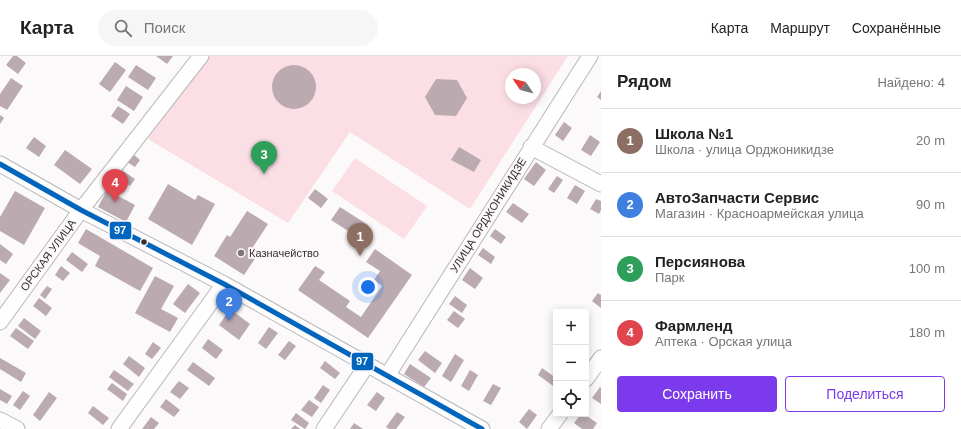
<!DOCTYPE html>
<html lang="ru">
<head>
<meta charset="utf-8">
<style>
  :root { --surface:#fff; --page:#f6f6f6; --text:#222; --muted:#767676; --line:#e0e0e0; --accent:#7c3aed }
  body { margin:0; font-family:Helvetica,sans-serif; background:var(--page); color:var(--text) }
  .controls { position:absolute; right:12px; bottom:12px; display:grid; overflow:hidden; border-radius:4px; box-shadow:0 2px 10px #0003 }
  .controls button { width:36px; height:36px; display:grid; place-items:center; padding:0; border:0; border-bottom:1px solid var(--line); background:var(--surface); color:var(--text); font:20px sans-serif }
  .compass { position:absolute; left:505px; top:12px; width:36px; height:36px; border-radius:50%; background:var(--surface); box-shadow:0 2px 10px #0003; rotate:305deg }
  .you { position:absolute; left:368px; top:231px; width:14px; height:14px; margin:-10px; border:3px solid #fff; border-radius:50%; background:#1a73e8; box-shadow:0 0 0 6px #1a73e833 }
  .badge { display:grid; place-items:center; width:26px; height:26px; border-radius:50%; background:var(--accent); color:#fff; font-size:13px; font-weight:700 }
  .pin { position:absolute; translate:-50% -33px; filter:drop-shadow(0 1px 2px #0008) }
  .pin::after { content:''; position:absolute; top:21px; width:14px; height:12px; background:inherit; clip-path:polygon(0 0,100% 0,50% 100%) }
  .list { margin:0; padding:0; list-style:none }
  h2 { display:flex; justify-content:space-between; align-items:center; height:52px; margin:0; padding:0 16px; font-size:17px }
  h2 small { font-size:13px; font-weight:400; color:var(--muted) }
  .list li { display:grid; grid-template-columns:26px 1fr auto; gap:12px; align-items:center; box-sizing:border-box; height:64px; padding:0 16px; border-top:1px solid var(--line) }
  .list b { display:block; font-size:15px; white-space:nowrap }
  .list p { margin:0; font-size:13px; white-space:nowrap; color:var(--muted) }
  .list em { font-size:13px; font-style:normal; color:var(--muted) }
  .actions { display:flex; gap:8px; padding:12px 16px }
  .actions a { flex:1; padding:9px 0; border:1px solid var(--accent); border-radius:4px; text-align:center; font-size:14px; color:var(--accent) }
  .actions .main { background:var(--accent); color:#fff }
  .icon { flex:none; width:22px; height:22px; fill:none; stroke:currentColor; stroke-width:2; stroke-linecap:round; stroke-linejoin:round }
  .map { position:relative; flex:none; width:601px; height:373px; overflow:hidden }
  header { display:flex; align-items:center; gap:24px; box-sizing:border-box; height:56px; padding:0 20px; background:var(--surface); border-bottom:1px solid var(--line) }
  header strong { font-size:19px }
  nav { display:flex; gap:22px; margin-inline-start:auto; font-size:14px }
  .search { width:280px; height:36px; background:var(--page); display:flex; align-items:center; gap:10px; box-sizing:border-box; padding:0 14px; border-radius:22px; color:var(--muted); font-size:15px }
  main { display:flex }
  aside { flex:1; background:var(--surface) }
  .map>svg:first-child { display:block }
</style>
</head>
<body>
<header>
<strong>Карта</strong>
<div class="search"><svg class="icon" aria-label="search" viewBox="0 0 24 24"><circle cx="10" cy="10" r="6"/><path d="M15 15l6 6"/></svg>Поиск</div>
<nav><a>Карта</a><a>Маршрут</a><a>Сохранённые</a></nav>
</header>
<main>
<div class="map">
<svg width="601" height="373" viewBox="0 0 601 373">
  <rect width="100%" height="100%" fill="#fbf9fa"/>
  <!-- green -->
  <path fill="#fcdee5" fill-rule="evenodd" d="M209 0H568L470 153 350 76 288 167 148 83ZM511 18H535V42H511Z
    M355 102 427 150 404 183 332 135Z"/>
  <!-- building -->
  <path fill="#bbaaaf" d="M13 0H17L26 7 18 18 6 9Z
    M156 0H173L167 8Z
    M115 6 126 14 110 36 99 28Z
    M272 31a22 22 0 1 1 44 0a22 22 0 1 1-44 0Z
    M136 9 156 22 148 34 128 21Z
    M11 22 23 30 7 54 0 50V38Z
    M436 23 457 24 467 42 456 60 435 59 425 41Z
    M126 30 143 41 134 55 117 44Z
    M601 35V44L597 41Z
    M118 50 130 58 123 68 111 60Z
    M0 59 4 62 0 68Z
    M564 66 572 72 563 85 555 79Z
    M590 79 600 86 591 100 581 94Z
    M34 81 46 90 39 101 26 92Z
    M459 91 481 104 474 116 451 104Z
    M65 94 92 113 80 128 54 109Z
    M133 98 140 104 135 111 127 106Z
    M536 106 546 114 534 130 524 123Z
    M123 115 135 123 130 130 118 122Z
    M557 120 563 124 554 137 548 133Z
    M168 128 195 144 198 139 215 148 192 189 148 163Z
    M575 129 585 135 577 148 567 142Z
    M315 133 328 143 321 152 308 142Z
    M107 134 135 149 126 166 98 151Z
    M15 135 45 152 24 189 0 175V161Z
    M596 143 601 145V154L599 158 590 153Z
    M513 147 529 158 522 167 506 156Z
    M340 151 368 169 359 182 331 164Z
    M247 155 268 168 251 194 258 198 244 219 214 200 227 179 230 181Z
    M86 173 153 212 140 235 95 210 100 200 78 187Z
    M495 173 506 181 501 188 490 180Z
    M0 188 13 198 6 208 0 204Z
    M483 192 495 201 491 208 478 199Z
    M375 193 412 219 368 282 298 234 315 210 325 216 319 224 350 245 346 251 361 261 382 230 374 224 380 215 366 206Z
    M72 196 88 208 82 216 66 204Z
    M61 210 70 217 63 225 55 219Z
    M470 212 483 222 475 233 462 224Z
    M0 217 10 224 0 237Z
    M155 220 174 230 161 253 178 262 170 276 135 257Z
    M188 228 200 237 185 257 173 248Z
    M47 230 52 233 45 243 40 239Z
    M598 237 601 239V252L592 245Z
    M455 240 467 249 462 257 449 248Z
    M39 242 52 252 46 260 33 250Z
    M230 253 250 268 239 284 219 269Z
    M454 255 465 263 458 272 447 264Z
    M24 262 41 275 35 283 18 270Z
    M269 271 278 277 266 293 258 287Z
    M16 272 34 285 28 293 10 280Z
    M208 283 223 294 216 303 202 292Z
    M289 285 296 290 285 304 278 299Z
    M153 286 161 292 152 303 145 298Z
    M425 295 442 307 435 317 418 304Z
    M455 298 464 304 451 326 442 320Z
    M129 300 145 312 139 321 123 308Z
    M0 302 26 317 21 326 0 313Z
    M325 305 340 317 335 323 320 312Z
    M193 306 215 322 209 330 187 314Z
    M410 308 431 322 424 331 404 318Z
    M542 312 556 322V332L538 319Z
    M114 314 134 328 128 335 109 321Z
    M470 314 478 319 469 335 461 330Z
    M179 325 189 332 180 343 170 336Z
    M112 327 127 338 123 345 107 333Z
    M493 328 501 332 491 349 483 345Z
    M323 329 330 334 321 347 314 342Z
    M600 331 601 332V348L592 342Z
    M0 333 12 340 7 348 0 344Z
    M23 335 30 340 20 354 13 349Z
    M49 336 57 342 40 365 33 359Z
    M377 336 385 342 376 355 367 349Z
    M166 343 180 354 174 361 160 351Z
    M309 344 319 351 312 361 301 354Z
    M93 350 109 362 103 369 88 357Z
    M529 353 537 359 527 373 519 366Z
    M397 356 405 361 396 373H389L386 371Z
    M296 357 309 367 305 373 291 364Z
    M581 358H584L597 367 593 373H582L574 367Z
    M151 361 159 367 154 373H142Z
    M354 367 363 373H350Z
    M295 369 300 373H291Z"/>
  <g fill="none" stroke-linecap="round" stroke-linejoin="round">
    <defs>
      <path id="minor" d="M531 91 601 128
        M0 108 81 154 224 228 482 373
        M0 266 81 154 201 0
        M387 320 590 0
        M586 323 601 302
        M0 364 17 373
        M119 373 224 228
        M324 373 367 309
        M549 373 560 358"/>
    </defs>
    <!-- minor casing -->
    <use href="#minor" stroke="#b9b7b7" stroke-width="17"/>
    <!-- minor -->
    <use href="#minor" stroke="#fefefe" stroke-width="15"/>
    <defs>
      <path id="bus-1" d="M0 108 81 154 224 228 482 373"/>
    </defs>
    <!-- bus-1 casing -->
    <use href="#bus-1" stroke="#fcf8f9" stroke-width="8"/>
    <!-- bus-1 -->
    <use href="#bus-1" stroke="#0065bd" stroke-width="5"/>
  </g>
  <!-- markers -->
  <circle fill="#333131" stroke="#fcf8f9" stroke-width="1.5" cx="144" cy="186" r="3.5"/>
  <circle fill="#797777" stroke="#fcf8f9" stroke-width="1.5" cx="241" cy="197" r="4"/>
  <g text-anchor="middle" dominant-baseline="central" stroke-width="4" stroke-linejoin="round" paint-order="stroke">
    <!-- street labels -->
    <g font-size="11" fill="#333131" stroke="#fcf8f9">
      <text transform="translate(488 159) rotate(-58)">УЛИЦА ОРДЖОНИКИДЗЕ</text>
      <text transform="translate(48 199) rotate(-54)">ОРСКАЯ УЛИЦА</text>
    </g>
    <!-- poi labels -->
    <g font-size="11" fill="#333131" stroke="#fcf8f9" text-anchor="start">
      <text x="249" y="197">Казначейство</text>
    </g>
  </g>
  <g stroke="#fcf8f9" stroke-width="1.5">
    <rect x="109" y="165" width="23" height="19" rx="4" fill="#0065bd"/>
    <rect x="351" y="296" width="23" height="19" rx="4" fill="#0065bd"/>
  </g>
  <g font-size="11" text-anchor="middle" font-weight="bold" fill="#fff">
    <text x="120" y="178">97</text>
    <text x="362" y="309">97</text>
  </g>
</svg>
<div class="controls">
<button>+</button>
<button>−</button>
<button><svg class="icon" aria-label="locate" viewBox="0 0 24 24"><circle cx="12" cy="12" r="6"/><path d="M12 2v4M12 18v4M2 12h4M18 12h4"/></svg></button>
</div>
<svg class="compass" viewBox="-18 -18 36 36"><path d="M0-13l5 13h-10z" fill="#e53935"/><path d="M0 13l5-13h-10z" fill="#767676"/></svg>
<div class="you"></div>
<div class="pin badge" style="left:360px;top:200px;background:#8d6e63">1</div>
<div class="pin badge" style="left:229px;top:265px;background:#3f7fe0">2</div>
<div class="pin badge" style="left:264px;top:118px;background:#2e9e5b">3</div>
<div class="pin badge" style="left:115px;top:146px;background:#e0444e">4</div>
</div>
<aside>
<h2>Рядом<small>Найдено: 4</small></h2>
<ul class="list">
<li><span class="badge" style="background:#8d6e63">1</span><div><b>Школа №1</b><p>Школа · улица Орджоникидзе</p></div><em>20 m</em></li>
<li><span class="badge" style="background:#3f7fe0">2</span><div><b>АвтоЗапчасти Сервис</b><p>Магазин · Красноармейская улица</p></div><em>90 m</em></li>
<li><span class="badge" style="background:#2e9e5b">3</span><div><b>Персиянова</b><p>Парк</p></div><em>100 m</em></li>
<li><span class="badge" style="background:#e0444e">4</span><div><b>Фармленд</b><p>Аптека · Орская улица</p></div><em>180 m</em></li>
</ul>
<div class="actions"><a class="main">Сохранить</a><a>Поделиться</a></div>
</aside>
</main>
</body>
</html>
